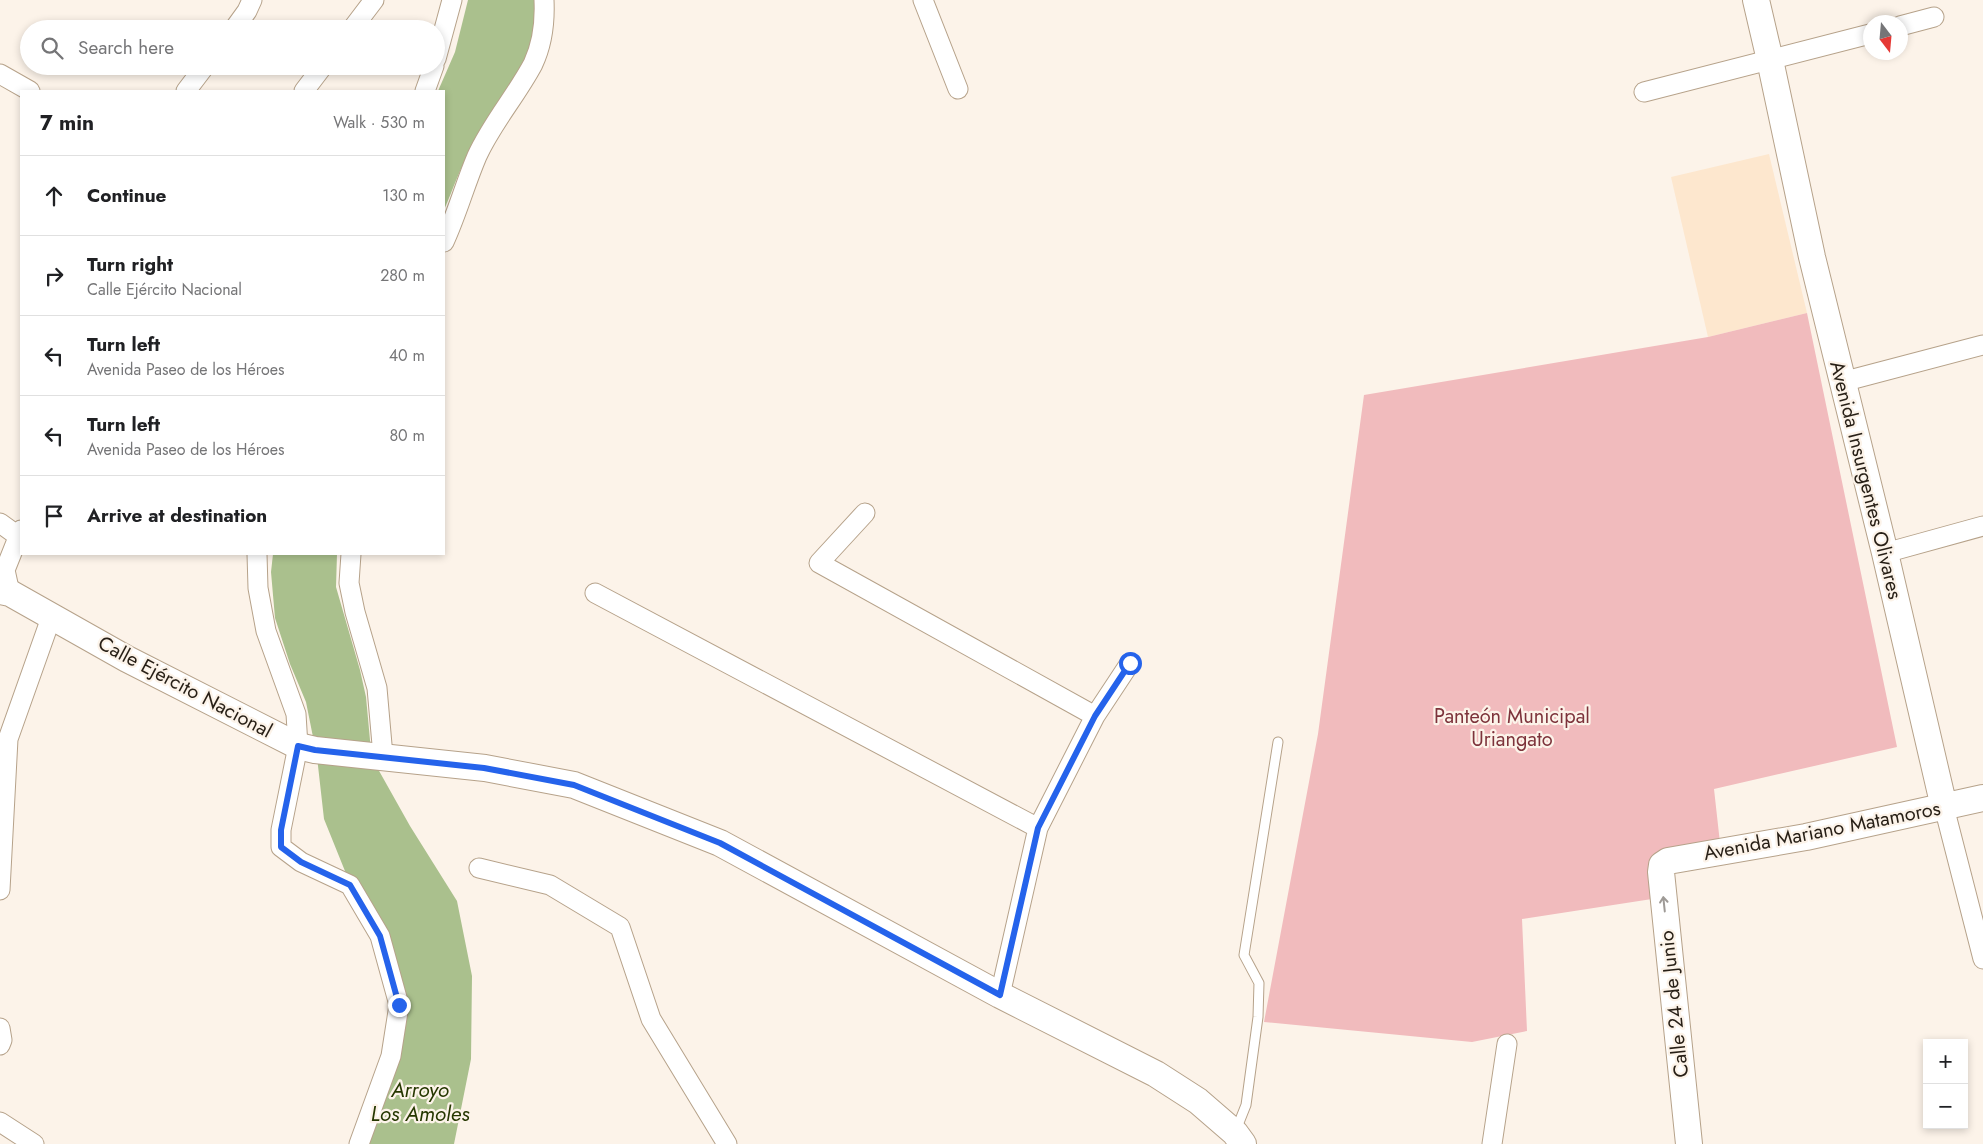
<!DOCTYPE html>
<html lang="en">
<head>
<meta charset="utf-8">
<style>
  :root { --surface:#fff; --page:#f2f2f2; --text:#202124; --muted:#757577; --line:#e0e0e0 }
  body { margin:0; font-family:Jost,sans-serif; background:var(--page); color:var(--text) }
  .controls { position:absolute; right:15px; bottom:15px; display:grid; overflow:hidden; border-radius:0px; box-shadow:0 2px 8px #0003 }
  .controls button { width:45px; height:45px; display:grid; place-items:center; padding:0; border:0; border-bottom:1px solid var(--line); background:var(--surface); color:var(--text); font:25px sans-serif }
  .compass { position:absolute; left:1863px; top:15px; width:45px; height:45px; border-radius:50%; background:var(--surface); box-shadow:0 2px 8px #0003; rotate:164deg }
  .stop { position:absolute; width:15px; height:15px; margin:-11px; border:4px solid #2563eb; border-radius:50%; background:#fff }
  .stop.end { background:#2563eb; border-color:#fff; box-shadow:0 1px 5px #0008 }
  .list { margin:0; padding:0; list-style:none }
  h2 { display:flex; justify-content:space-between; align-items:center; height:65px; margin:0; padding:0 20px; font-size:21px }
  h2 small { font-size:16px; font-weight:400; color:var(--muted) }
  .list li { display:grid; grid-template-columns:32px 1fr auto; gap:15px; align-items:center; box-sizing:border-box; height:80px; padding:0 20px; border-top:1px solid var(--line) }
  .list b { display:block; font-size:19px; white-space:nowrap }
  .list p { margin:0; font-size:16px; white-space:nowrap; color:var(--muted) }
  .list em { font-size:16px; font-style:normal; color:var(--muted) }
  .icon { flex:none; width:28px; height:28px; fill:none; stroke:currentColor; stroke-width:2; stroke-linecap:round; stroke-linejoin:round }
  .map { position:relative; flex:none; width:1983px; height:1144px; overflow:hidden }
  .search { position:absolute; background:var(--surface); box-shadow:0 2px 8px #0003; left:20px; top:20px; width:425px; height:55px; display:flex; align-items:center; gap:12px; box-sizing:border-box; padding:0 18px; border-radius:28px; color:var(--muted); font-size:19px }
  .panel { position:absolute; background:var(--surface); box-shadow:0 2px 8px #0003; left:20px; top:90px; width:425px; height:465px; border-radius:0px }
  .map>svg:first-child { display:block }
</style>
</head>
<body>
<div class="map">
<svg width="1983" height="1144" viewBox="0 0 1983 1144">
  <rect width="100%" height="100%" fill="#fcf3e9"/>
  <!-- built -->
  <path fill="#fde7ce" d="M1769 154 1807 313 1708 337 1671 177Z"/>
  <!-- green -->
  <path fill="#f1bbbd" d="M1807 313 1897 747 1714 789 1720 843 1654 856 1652 899 1522 919 1527 1031 1472 1042 1264 1022 1318 734 1364 395 1708 337Z"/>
  <!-- water -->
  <path fill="#aac08d" d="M468 0H540C540 61 500 97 472 147 460 167 453 190 444 210V91H438L455 52Z
    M273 554H337L336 587 360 670 366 697 371 751 378 769 410 826 457 901 472 976 471 1059 454 1144H359L399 1005 324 819 317 757 306 702 290 664 275 618 271 572Z"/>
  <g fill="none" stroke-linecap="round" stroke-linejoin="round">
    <defs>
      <path id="lane" d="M1236 1130 1246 1105 1258 1017 1259 983 1244 955 1278 742"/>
      <path id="street" d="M923 0 958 89
        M1900 26 1934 17
        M234 29 247 11 252 0
        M352 29 374 0
        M436 59 452 0
        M0 74 30 91
        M186 91 205 66
        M304 91 323 66
        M425 91 434 66
        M1644 92 1870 34
        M444 242C457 214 465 184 477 156 492 123 516 96 533 64 542 45 545 21 544 0
        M1842 382 1983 345
        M865 513 819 563 1095 716
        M0 523 18 536
        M1885 553 1983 526
        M257 554 258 588 266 631 296 714 298 746 281 830V847L301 862 350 885 380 936 399 1005 391 1056 359 1144
        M351 554 349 583 355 612 377 688 383 756
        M10 593 5 570 21 530
        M595 593 1038 828
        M1944 807 1983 959
        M479 868 550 885 620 927 651 1019 727 1144
        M0 890 8 739 52 615
        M1000 995 1038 828 1095 716 1130 663
        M0 1028 2 1040 0 1045
        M0 1122 34 1144
        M1492 1144 1507 1044"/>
      <path id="secondary" d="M1756 0 1770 60 1812 257 1885 553 1944 807
        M0 591 10 593 127 659 298 746 315 750 485 768 574 785 720 843 1000 995 1156 1074 1198 1101 1235 1133 1243 1144
        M1689 1144 1661 872 1662 865 1668 861 1806 837 1983 798"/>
    </defs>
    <!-- lane casing -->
    <use href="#lane" stroke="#b6a28a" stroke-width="11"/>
    <!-- street casing -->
    <use href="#street" stroke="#b6a28a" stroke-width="21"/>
    <!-- secondary casing -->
    <use href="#secondary" stroke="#b6a28a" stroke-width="28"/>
    <!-- lane -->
    <use href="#lane" stroke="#fff" stroke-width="9"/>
    <!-- street -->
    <use href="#street" stroke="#fff" stroke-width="19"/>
    <!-- secondary -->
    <use href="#secondary" stroke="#fff" stroke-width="26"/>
  </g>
  <!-- one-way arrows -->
  <defs><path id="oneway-shaft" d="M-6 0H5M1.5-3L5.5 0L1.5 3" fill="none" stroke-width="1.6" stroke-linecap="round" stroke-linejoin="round" transform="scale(1.25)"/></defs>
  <use stroke="#9e9a96" href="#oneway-shaft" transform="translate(1664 904) rotate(-96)"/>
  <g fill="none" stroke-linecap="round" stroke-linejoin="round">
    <!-- route -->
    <path stroke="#2563eb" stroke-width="6" d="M399 1005 380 936 350 885 301 862 281 847V830L298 746 315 750 484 768 574 785 720 843 1000 995 1038 828 1095 716 1130 663"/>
  </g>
  <g text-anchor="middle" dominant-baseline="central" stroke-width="4.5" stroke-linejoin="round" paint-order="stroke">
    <!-- street labels -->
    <g font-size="20" fill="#271f16" stroke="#fcf3e9">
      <text transform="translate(1866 480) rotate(76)">Avenida Insurgentes Olivares</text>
      <text transform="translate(185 687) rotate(28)">Calle Ejército Nacional</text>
      <text transform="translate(1822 831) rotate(-11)">Avenida Mariano Matamoros</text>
      <text transform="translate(1674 1004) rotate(-96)">Calle 24 de Junio</text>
    </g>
    <!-- park labels -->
    <g font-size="20" fill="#7d333b" stroke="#fcf3e9">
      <text x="1512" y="716">Panteón Municipal<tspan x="1512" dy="23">Uriangato</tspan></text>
    </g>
    <!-- water labels -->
    <g font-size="21" font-style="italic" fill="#253700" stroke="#fcf3e9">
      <text x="420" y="1090">Arroyo<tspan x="420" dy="24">Los Amoles</tspan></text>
    </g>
  </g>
</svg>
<div class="controls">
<button>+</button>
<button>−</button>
</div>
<svg class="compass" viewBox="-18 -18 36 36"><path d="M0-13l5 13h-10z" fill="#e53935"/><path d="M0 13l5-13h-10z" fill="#757577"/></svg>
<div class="stop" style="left:1130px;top:663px"></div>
<div class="stop end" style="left:399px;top:1005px"></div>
<div class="search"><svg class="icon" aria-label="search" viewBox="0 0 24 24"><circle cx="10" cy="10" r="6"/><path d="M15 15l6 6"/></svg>Search here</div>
<section class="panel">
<h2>7 min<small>Walk · 530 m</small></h2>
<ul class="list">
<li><svg class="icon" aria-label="ahead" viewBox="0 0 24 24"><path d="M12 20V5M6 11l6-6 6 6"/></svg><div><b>Continue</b></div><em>130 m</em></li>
<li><svg class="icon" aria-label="right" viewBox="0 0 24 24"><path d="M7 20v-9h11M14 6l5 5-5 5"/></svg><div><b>Turn right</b><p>Calle Ejército Nacional</p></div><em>280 m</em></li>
<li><svg class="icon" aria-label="left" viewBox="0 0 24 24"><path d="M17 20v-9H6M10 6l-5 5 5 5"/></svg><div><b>Turn left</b><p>Avenida Paseo de los Héroes</p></div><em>40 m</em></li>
<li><svg class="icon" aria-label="left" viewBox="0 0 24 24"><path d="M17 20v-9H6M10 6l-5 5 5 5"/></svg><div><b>Turn left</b><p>Avenida Paseo de los Héroes</p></div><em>80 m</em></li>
<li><svg class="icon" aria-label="arrive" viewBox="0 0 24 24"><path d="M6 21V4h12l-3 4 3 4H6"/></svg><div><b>Arrive at destination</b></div></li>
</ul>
</section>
</div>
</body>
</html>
